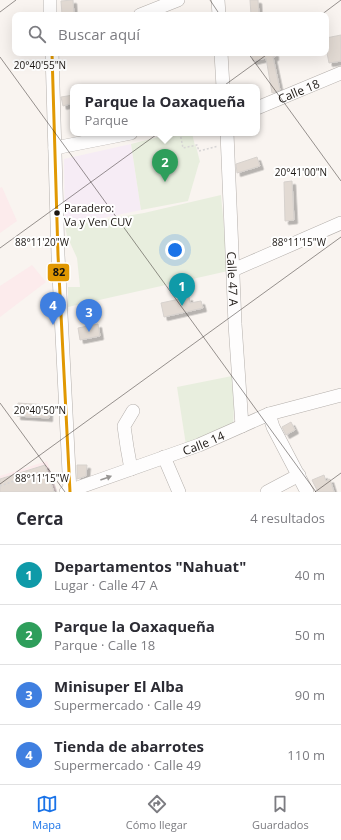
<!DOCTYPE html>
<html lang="es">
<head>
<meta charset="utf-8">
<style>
  :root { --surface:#fff; --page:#f7f7f7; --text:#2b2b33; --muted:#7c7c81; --line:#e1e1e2; --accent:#1a73e8 }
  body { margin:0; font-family:"Open Sans",sans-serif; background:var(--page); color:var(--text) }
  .you { position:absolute; left:175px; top:250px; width:14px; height:14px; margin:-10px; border:3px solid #fff; border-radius:50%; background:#1a73e8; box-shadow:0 0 0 6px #1a73e833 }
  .badge { display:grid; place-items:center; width:26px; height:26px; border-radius:50%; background:var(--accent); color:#fff; font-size:13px; font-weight:700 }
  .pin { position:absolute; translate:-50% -33px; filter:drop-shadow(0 1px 2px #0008) }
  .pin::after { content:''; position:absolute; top:21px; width:14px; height:12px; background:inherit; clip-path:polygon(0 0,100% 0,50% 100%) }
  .popup { position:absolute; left:70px; top:84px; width:190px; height:52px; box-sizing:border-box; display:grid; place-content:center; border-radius:8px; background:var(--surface); filter:drop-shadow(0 1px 3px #0005); font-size:13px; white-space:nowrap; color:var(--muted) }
  .popup b { font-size:15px; color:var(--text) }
  .popup::after { content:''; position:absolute; left:50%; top:100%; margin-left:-8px; border:8px solid transparent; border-top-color:var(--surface) }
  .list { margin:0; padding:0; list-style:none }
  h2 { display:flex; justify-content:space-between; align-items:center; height:52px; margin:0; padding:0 16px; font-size:17px }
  h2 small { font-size:13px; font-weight:400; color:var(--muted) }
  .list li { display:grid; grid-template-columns:26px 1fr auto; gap:12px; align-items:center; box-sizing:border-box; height:60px; padding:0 16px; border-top:1px solid var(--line) }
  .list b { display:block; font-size:15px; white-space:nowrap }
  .list p { margin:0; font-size:13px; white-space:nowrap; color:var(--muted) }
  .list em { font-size:13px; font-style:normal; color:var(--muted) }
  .icon { flex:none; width:22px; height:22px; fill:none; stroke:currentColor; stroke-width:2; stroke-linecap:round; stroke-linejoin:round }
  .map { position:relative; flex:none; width:341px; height:492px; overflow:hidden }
  .search { position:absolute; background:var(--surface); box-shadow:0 4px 16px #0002; left:12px; right:12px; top:12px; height:44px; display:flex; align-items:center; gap:10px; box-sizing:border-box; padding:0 14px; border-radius:8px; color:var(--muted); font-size:15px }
  .sheet { height:292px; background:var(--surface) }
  nav { display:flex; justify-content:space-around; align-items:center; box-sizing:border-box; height:56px; border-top:1px solid var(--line); background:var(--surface); font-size:11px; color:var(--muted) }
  nav a { display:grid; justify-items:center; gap:2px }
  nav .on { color:var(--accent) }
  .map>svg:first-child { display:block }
</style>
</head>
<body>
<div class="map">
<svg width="341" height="492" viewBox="0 0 341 492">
  <defs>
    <filter id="shadow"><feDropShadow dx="3.5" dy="3.5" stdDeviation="0" flood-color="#0004"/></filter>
  </defs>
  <rect width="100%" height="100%" fill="#f9f4f0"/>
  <!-- commercial -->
  <path fill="#f6ecf5" d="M131 144 141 210 65 226 64 159Z"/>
  <!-- education -->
  <path fill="#fcebec" d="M2 187 17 221 0 233V188Z
    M32 265 46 282 0 317V286Z
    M47 461 57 491 0 492V476Z"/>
  <!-- green -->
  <path fill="#e8eede" d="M174 133H192L195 146H196L200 162 199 163 188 201 141 210 131 144Z
    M221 195 228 271 68 307V287H80L77 258 67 236 65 226 144 213Z
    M232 376 234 408 233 428 186 445 177 387Z"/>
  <!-- building -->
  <path fill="#e2dad3" stroke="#d7d2ce" filter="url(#shadow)" d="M73 0 74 15H62L61 1Z
    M250 0H258L259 15H251Z
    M341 35V61L329 63 326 48V38Z
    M251 53H275V57H273L280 90 272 93 266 58 253 61Z
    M73 95V103L63 106 61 97Z
    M257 157 260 166 237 173 236 164Z
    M292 181 294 220 285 221 284 182Z
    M189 297 190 303 201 301 203 308 164 317 161 303Z
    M98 324 100 336 80 340 78 328Z
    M18 403 49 405V418L17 416Z
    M291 422 295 430 286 435 282 427Z
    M45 465 54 492H0V479Z
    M77 465H87L86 476 77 479Z
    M324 475 326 481 330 479 334 492H318L312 480Z"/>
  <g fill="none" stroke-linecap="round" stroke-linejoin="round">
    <defs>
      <g id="minor">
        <path d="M50 0V15"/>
        <path d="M218 0 219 15"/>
        <path d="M140 15 178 0"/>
        <path d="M52 53 58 255 70 492"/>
        <path d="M221 53 223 87"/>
        <path id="s1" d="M257 108 341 73"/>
        <path id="s2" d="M227 133 235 324 242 426"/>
        <path d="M55 148 131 133"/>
        <path d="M233 270 341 223"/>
        <path d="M269 414 273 427 307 492"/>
        <path d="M164 457 179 492"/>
        <path d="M131 469 127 447 124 426 133 411"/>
        <path id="s3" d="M66 492 199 445 269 414 341 395"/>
        <path d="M267 492 299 475"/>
      </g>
    </defs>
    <!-- minor casing -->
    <use href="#minor" stroke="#b4afab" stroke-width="14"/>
    <!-- path -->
    <path stroke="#d7d5d5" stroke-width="1.5" stroke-dasharray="2 2" stroke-linecap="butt" d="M180 133 183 148 197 145 199 151 218 146
      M0 486 40 472"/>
    <!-- minor -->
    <use href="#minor" stroke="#fefdfd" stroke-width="13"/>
    <defs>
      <path id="bus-1" d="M52 53 58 255 70 492"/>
    </defs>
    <!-- bus-1 casing -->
    <use href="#bus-1" stroke="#fff" stroke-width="6"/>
    <!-- bus-1 -->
    <use href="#bus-1" stroke="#e19802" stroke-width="3"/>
  </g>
  <!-- one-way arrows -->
  <defs><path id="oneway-solid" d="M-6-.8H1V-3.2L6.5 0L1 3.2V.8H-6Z"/></defs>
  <use fill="#989694" href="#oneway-solid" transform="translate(106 478) rotate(-20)"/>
  <!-- ticks -->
  <path fill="none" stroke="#1c1713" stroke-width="1" stroke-opacity="0.45" d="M210 0 220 15M0 12 16 0M321 15 341 0M248 53 341 181M0 57 316 492M0 248 269 53M0 403 65 492M0 484 341 237M315 492 341 473"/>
  <!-- markers -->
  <circle fill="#1c1713" stroke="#fff" stroke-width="1.5" cx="57" cy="213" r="3.5"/>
  <g text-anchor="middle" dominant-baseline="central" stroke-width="4" stroke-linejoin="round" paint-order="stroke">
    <!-- bus labels -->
    <g font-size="11" fill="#1c1713" stroke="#fff" text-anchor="start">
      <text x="64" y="207">Paradero:<tspan x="64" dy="14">Va y Ven CUV</tspan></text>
    </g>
    <!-- street labels -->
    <g font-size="12" fill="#1c1713" stroke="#fff">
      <text stroke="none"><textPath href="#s1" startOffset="45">Calle 18</textPath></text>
      <text stroke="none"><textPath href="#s2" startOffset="146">Calle 47 A</textPath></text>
      <text stroke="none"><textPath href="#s3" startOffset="146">Calle 14</textPath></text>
    </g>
  </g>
  <g font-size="10" text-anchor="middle" fill="#1c1713" stroke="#fff" stroke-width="4" stroke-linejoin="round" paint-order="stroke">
    <text x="40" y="69">20°40'55"N</text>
    <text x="301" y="176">20°41'00"N</text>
    <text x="42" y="246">88°11'20"W</text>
    <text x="299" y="246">88°11'15"W</text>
    <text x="40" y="414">20°40'50"N</text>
    <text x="42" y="482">88°11'15"W</text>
  </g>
  <rect stroke="#fff" stroke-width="1.5" x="47" y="263" width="23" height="19" rx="4" fill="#e19802"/>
  <g font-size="11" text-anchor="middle" font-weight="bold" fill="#111">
    <text x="59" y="276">82</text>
  </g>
</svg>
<div class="you"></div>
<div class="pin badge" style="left:182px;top:306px;background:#0f9aa8">1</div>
<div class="pin badge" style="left:165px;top:182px;background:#2e9e5b">2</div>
<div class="popup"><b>Parque la Oaxaqueña</b>Parque</div>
<div class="pin badge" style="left:89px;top:332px;background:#3f7fe0">3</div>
<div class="pin badge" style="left:53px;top:325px;background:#3f7fe0">4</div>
<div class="search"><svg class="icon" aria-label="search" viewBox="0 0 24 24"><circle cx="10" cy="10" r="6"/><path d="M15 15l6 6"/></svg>Buscar aquí</div>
</div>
<section class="sheet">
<h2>Cerca<small>4 resultados</small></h2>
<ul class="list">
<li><span class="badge" style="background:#0f9aa8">1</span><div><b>Departamentos &quot;Nahuat&quot;</b><p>Lugar · Calle 47 A</p></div><em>40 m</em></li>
<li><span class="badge" style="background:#2e9e5b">2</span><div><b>Parque la Oaxaqueña</b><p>Parque · Calle 18</p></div><em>50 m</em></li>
<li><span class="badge" style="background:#3f7fe0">3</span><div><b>Minisuper El Alba</b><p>Supermercado · Calle 49</p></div><em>90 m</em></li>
<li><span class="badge" style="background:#3f7fe0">4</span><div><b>Tienda de abarrotes</b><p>Supermercado · Calle 49</p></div><em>110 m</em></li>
</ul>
</section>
<nav>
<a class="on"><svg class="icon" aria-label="map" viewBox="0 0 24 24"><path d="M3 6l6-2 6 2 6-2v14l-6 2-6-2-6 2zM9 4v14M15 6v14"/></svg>Mapa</a>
<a><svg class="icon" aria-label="directions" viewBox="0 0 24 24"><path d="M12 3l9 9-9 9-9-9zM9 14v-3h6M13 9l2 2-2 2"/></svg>Cómo llegar</a>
<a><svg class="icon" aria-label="saved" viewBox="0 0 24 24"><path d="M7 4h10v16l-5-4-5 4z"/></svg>Guardados</a>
</nav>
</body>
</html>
